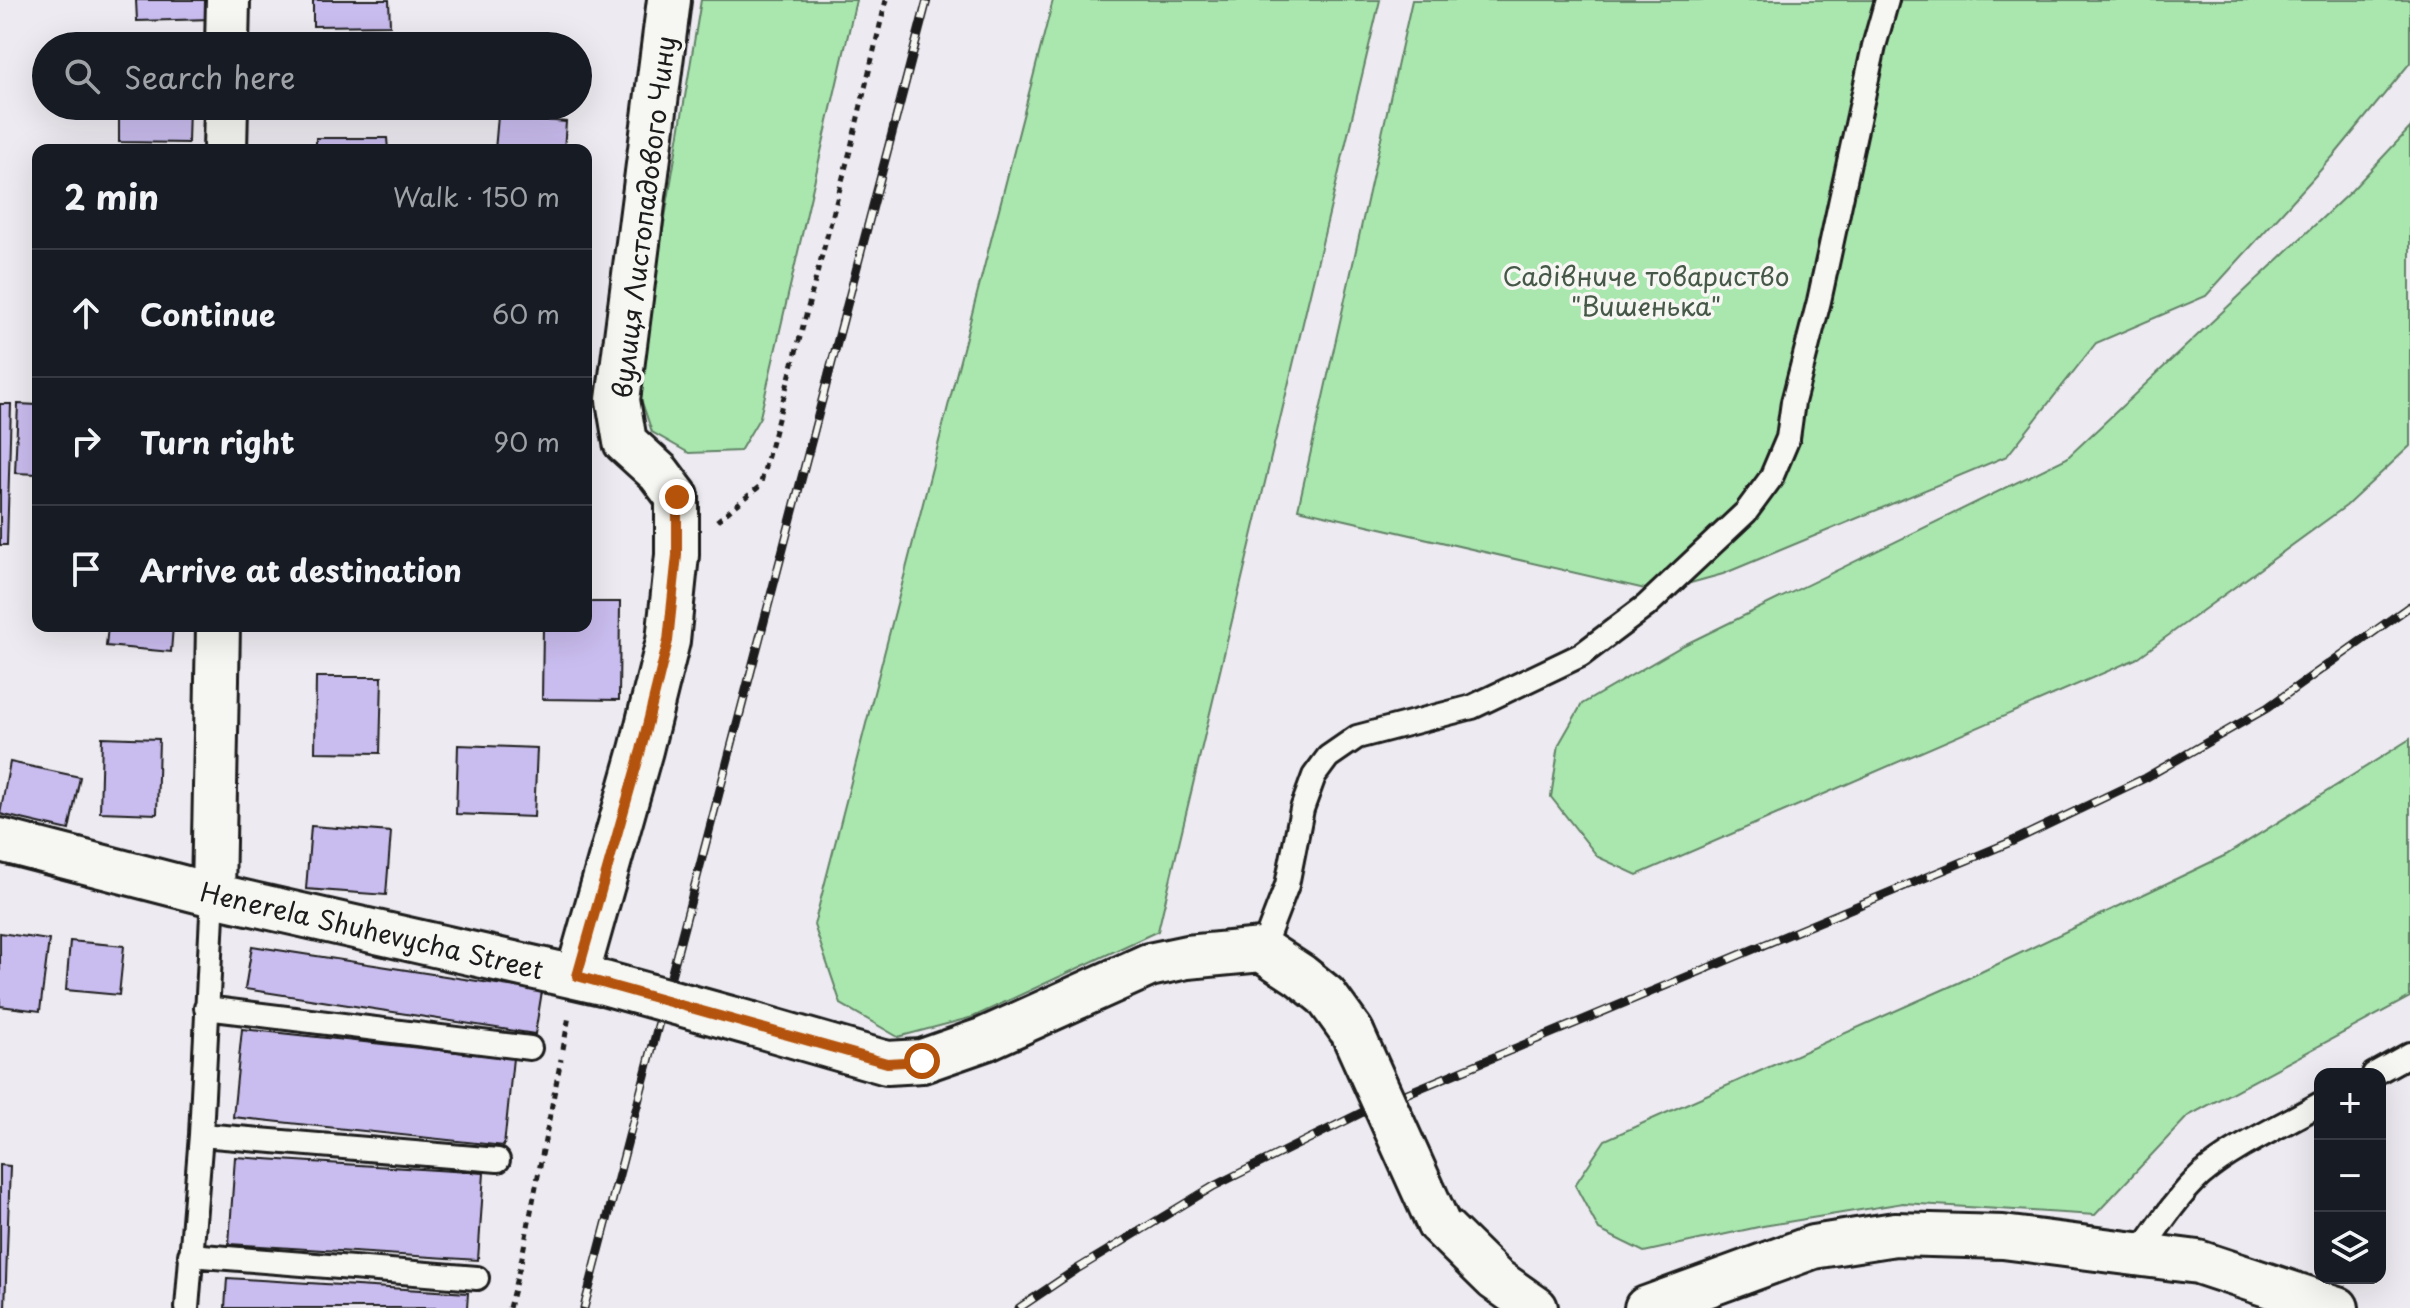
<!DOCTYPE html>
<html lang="en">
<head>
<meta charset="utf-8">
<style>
  :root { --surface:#171b24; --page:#20242c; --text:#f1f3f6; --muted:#9ea1a6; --line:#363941 }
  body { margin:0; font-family:"Playpen Sans",sans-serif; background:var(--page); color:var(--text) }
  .controls { position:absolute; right:24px; bottom:24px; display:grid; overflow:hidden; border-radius:16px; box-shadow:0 8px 32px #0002 }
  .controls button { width:72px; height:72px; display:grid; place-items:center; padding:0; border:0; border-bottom:2px solid var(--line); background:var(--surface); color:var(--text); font:40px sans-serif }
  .stop { position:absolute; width:24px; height:24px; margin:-18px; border:6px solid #b45309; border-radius:50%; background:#fff }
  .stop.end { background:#b45309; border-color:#fff; box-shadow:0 2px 8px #0008 }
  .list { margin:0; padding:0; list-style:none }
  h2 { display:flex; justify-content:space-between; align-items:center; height:104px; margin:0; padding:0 32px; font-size:34px }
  h2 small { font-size:26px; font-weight:400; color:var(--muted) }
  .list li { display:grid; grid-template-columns:52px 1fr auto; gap:24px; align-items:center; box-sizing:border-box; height:128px; padding:0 32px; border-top:2px solid var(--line) }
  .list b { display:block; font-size:30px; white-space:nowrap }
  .list em { font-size:26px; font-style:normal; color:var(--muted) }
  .icon { flex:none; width:44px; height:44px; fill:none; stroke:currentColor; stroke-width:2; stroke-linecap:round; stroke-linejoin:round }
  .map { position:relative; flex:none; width:2410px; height:1308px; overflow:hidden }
  .search { position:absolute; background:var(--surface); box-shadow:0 8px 32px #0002; left:32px; top:32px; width:560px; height:88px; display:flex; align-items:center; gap:20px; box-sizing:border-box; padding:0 28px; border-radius:44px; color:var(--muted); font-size:30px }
  .panel { position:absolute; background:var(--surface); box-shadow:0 8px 32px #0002; left:32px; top:144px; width:560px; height:488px; border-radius:16px }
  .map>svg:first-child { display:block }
</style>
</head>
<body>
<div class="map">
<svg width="2410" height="1308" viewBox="0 0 2410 1308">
  <rect width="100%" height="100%" fill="#edeaf1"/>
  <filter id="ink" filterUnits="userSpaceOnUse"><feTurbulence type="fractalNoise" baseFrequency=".0125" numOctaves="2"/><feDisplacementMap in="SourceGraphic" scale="16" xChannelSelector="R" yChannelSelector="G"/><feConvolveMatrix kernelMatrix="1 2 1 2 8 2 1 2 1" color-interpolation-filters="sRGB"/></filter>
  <g filter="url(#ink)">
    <!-- green -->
    <path fill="#a9e7af" stroke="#628266" stroke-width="2" d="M701 0H856L760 417 740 451 689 453 652 432 637 387Z
      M1053 0H1380L1158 931 973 1017 898 1037 841 1004 814 925Z
      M1412 0H2410V63L2336 153 2206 296 2096 343 2007 456 1723 574 1658 592 1298 509Z
      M2410 128V446L2346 506 2136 659 1637 875 1598 857 1551 797 1559 744 1582 704 1684 645 2067 458 2352 190Z
      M2410 739V997L2188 1116 2095 1215 1903 1203 1763 1226 1644 1252 1599 1230 1575 1185 1605 1140 1958 983 2226 855Z"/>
    <!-- building -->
    <path fill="#c9bcee" stroke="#1c1c1c" stroke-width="2" d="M136 0H211L212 19 137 21Z
      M313 0H389L390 25 313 26Z
      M119 106H189L188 143 119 142Z
      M498 116 566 122 564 150H495Z
      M316 138H387L388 150H316Z
      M0 404H11L7 545H0Z
      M18 404 38 405V474L15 473Z
      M586 602H620L619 700 542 699 543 626H586Z
      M108 626H173L171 652 106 646Z
      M316 677H382L380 753 315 752Z
      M102 737 159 739 157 814 100 812Z
      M458 745 537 748 534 817 456 814Z
      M10 762 80 777 69 830 0 814Z
      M311 826 391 832 386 895 306 889Z
      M0 933 49 940 40 1011 0 1006Z
      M70 941 124 946 119 995 66 990Z
      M252 946 542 991 535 1034 245 989Z
      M242 1029 513 1058 504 1146 233 1117Z
      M235 1157 484 1173 478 1260 229 1244Z
      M0 1165 10 1166 5 1308H0Z
      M227 1278 468 1293 467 1308H225Z"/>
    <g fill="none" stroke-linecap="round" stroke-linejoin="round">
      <defs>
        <path id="lane" d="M1262 950 1287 885 1302 809 1314 776 1328 757 1357 737 1472 707 1581 655 1646 606 1746 512 1771 478 1788 438 1793 402 1819 301 1874 46 1887 0
          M206 1008 530 1048
          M2374 1074 2410 1054
          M201 1135 498 1160
          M2139 1254C2158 1227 2177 1197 2201 1175 2232 1148 2283 1125 2320 1104
          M190 1255 477 1278
          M187 1308 201 1135 213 895"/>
        <path id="street" d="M227 46 228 0
          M225 150 226 106
          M0 840 213 895 602 983
          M213 895 218 626
          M577 976 641 750 668 641 677 555V497L659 473 625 442 618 400 669 0
          M752 1024 887 1063 922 1061 985 1039 1149 965 1187 957 1262 950 1300 975 1326 996 1352 1032
          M1438 1223 1495 1279 1536 1308
          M1646 1308 1813 1247 1895 1234 2003 1237 2198 1262 2337 1308"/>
      </defs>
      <!-- lane casing -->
      <use href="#lane" stroke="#1c1c1c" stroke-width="28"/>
      <!-- street casing -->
      <use href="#street" stroke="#1c1c1c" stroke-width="48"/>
      <!-- path -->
      <path stroke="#1c1c1c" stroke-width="5" stroke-dasharray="6 6" stroke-linecap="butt" d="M717 521 760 486 850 151 886 0
        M563 1049 569 1016
        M509 1308 521 1262 561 1059"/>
      <!-- lane -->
      <use href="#lane" stroke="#f6f6f2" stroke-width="22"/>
      <!-- street -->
      <use href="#street" stroke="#f6f6f2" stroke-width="42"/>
      <defs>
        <path id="rail" d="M584 1308 927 0
          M1019 1308 1077 1269 1214 1186 1367 1110 2013 841 2145 778 2267 708 2410 606"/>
      </defs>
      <!-- rail casing -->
      <use href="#rail" stroke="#1c1c1c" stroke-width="9"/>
      <!-- rail -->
      <use href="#rail" stroke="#f6f6f2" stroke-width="6" stroke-dasharray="18" stroke-linecap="butt"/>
      <defs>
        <path id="street-bridge" d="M604 983 752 1024
          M1352 1032 1438 1223"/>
      </defs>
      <!-- street-bridge casing -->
      <use href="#street-bridge" stroke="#1c1c1c" stroke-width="48" stroke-linecap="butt"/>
      <!-- street-bridge -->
      <use href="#street-bridge" stroke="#f6f6f2" stroke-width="42"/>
    </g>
  </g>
  <g fill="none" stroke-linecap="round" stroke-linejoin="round" filter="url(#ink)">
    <!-- route -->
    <path stroke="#b45309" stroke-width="10" d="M677 497V555L668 641 641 750 577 976 887 1063 922 1061"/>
  </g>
  <g text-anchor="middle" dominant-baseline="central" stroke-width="7" stroke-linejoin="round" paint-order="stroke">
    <!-- street labels -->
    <g font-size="26" fill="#1c1c1c" stroke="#f6f6f2">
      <text transform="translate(643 217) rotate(-83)">вулиця Листопадового Чину</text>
      <text transform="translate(372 930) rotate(13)">Henerela Shuhevycha Street</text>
    </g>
    <!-- park labels -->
    <g font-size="26" fill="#465948" stroke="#f6f6f2">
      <text x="1646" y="275">Садівниче товариство<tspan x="1646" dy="30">"Вишенька"</tspan></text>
    </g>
  </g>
</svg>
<div class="controls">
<button>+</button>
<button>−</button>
<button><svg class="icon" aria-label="layers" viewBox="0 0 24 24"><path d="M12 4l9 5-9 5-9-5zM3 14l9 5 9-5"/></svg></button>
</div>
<div class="stop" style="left:922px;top:1061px"></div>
<div class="stop end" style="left:677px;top:497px"></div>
<div class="search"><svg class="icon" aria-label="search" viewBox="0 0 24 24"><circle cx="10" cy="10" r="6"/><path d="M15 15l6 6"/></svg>Search here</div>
<section class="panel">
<h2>2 min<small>Walk · 150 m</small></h2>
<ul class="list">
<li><svg class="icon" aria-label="ahead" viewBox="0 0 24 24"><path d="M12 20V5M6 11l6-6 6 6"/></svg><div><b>Continue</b></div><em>60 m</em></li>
<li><svg class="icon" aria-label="right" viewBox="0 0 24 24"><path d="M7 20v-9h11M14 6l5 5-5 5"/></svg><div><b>Turn right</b></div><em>90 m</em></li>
<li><svg class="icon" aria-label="arrive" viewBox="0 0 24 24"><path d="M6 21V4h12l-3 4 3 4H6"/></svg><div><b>Arrive at destination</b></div></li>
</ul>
</section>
</div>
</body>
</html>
